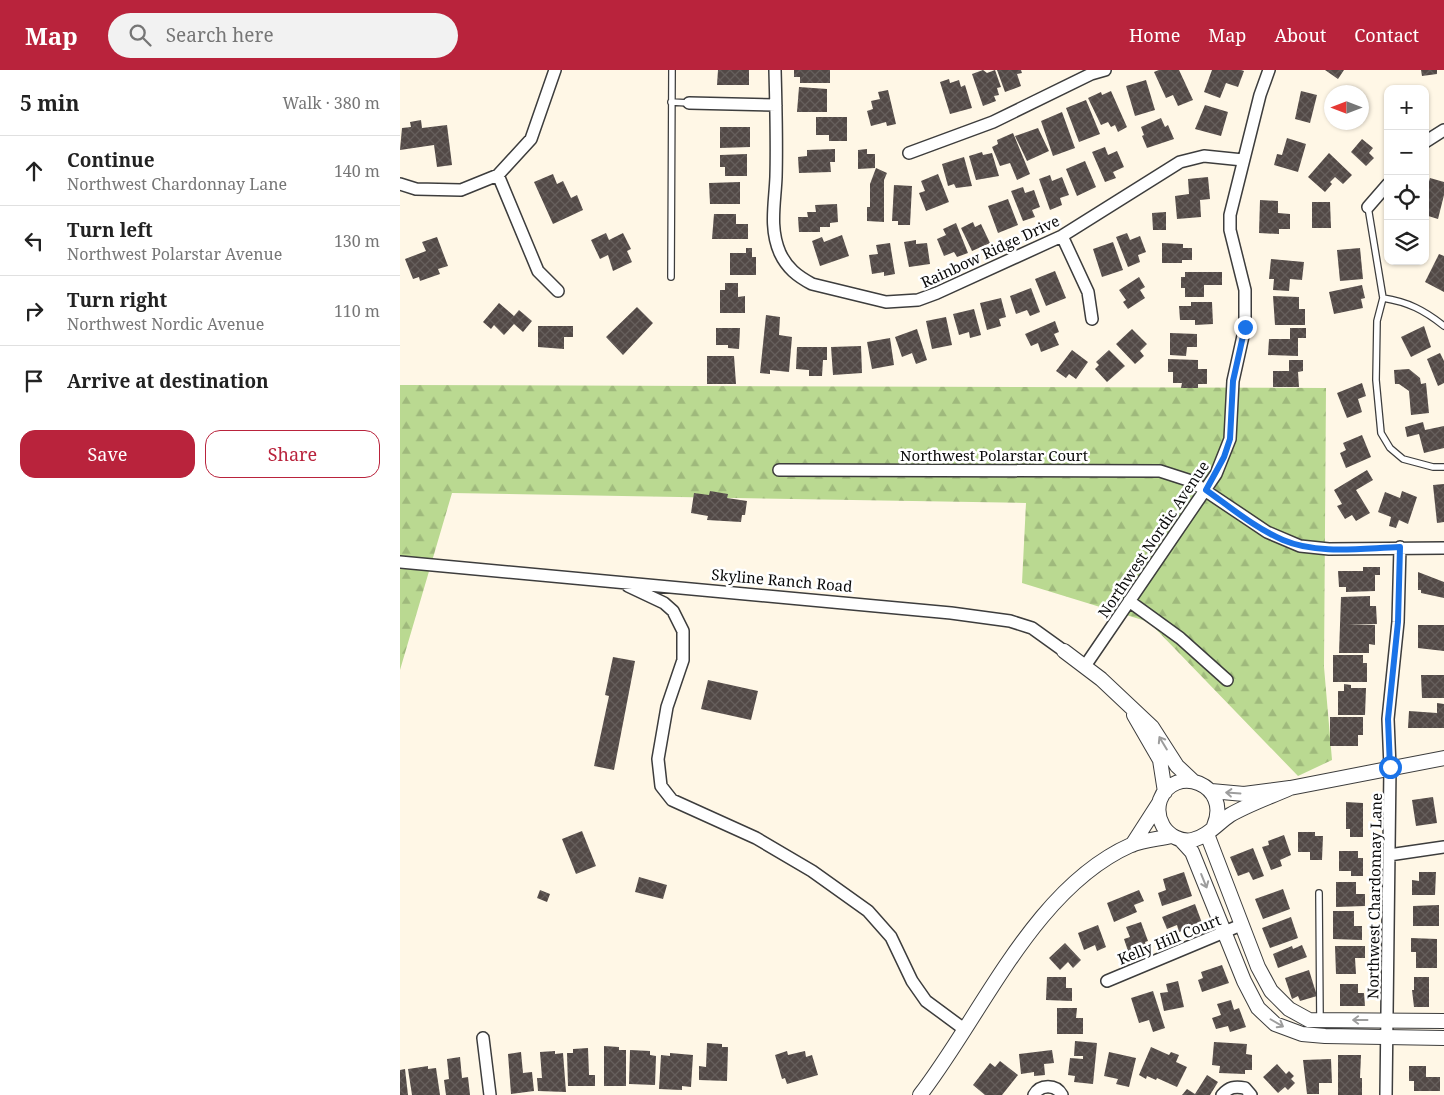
<!DOCTYPE html>
<html lang="en">
<head>
<meta charset="utf-8">
<style>
  :root { --surface:#fff; --page:#f2f2f2; --text:#222; --muted:#767676; --line:#e0e0e0; --accent:#b9233c }
  body { margin:0; font-family:"Noto Serif",serif; background:var(--page); color:var(--text) }
  .controls { position:absolute; right:15px; top:15px; display:grid; overflow:hidden; border-radius:10px; box-shadow:0 1px 4px #0004 }
  .controls button { width:45px; height:45px; display:grid; place-items:center; padding:0; border:0; border-bottom:1px solid var(--line); background:var(--surface); color:var(--text); font:25px sans-serif }
  .compass { position:absolute; left:924px; top:15px; width:45px; height:45px; border-radius:50%; background:var(--surface); box-shadow:0 1px 4px #0004; rotate:270deg }
  .stop { position:absolute; width:15px; height:15px; margin:-11px; border:4px solid #1a73e8; border-radius:50%; background:#fff }
  .stop.end { background:#1a73e8; border-color:#fff; box-shadow:0 1px 5px #0008 }
  .list { margin:0; padding:0; list-style:none }
  h2 { display:flex; justify-content:space-between; align-items:center; height:65px; margin:0; padding:0 20px; font-size:21px }
  h2 small { font-size:16px; font-weight:400; color:var(--muted) }
  .list li { display:grid; grid-template-columns:32px 1fr auto; gap:15px; align-items:center; box-sizing:border-box; height:70px; padding:0 20px; border-top:1px solid var(--line) }
  .list b { display:block; font-size:19px; white-space:nowrap }
  .list p { margin:0; font-size:16px; white-space:nowrap; color:var(--muted) }
  .list em { font-size:16px; font-style:normal; color:var(--muted) }
  .actions { display:flex; gap:10px; padding:15px 20px }
  .actions a { flex:1; padding:11px 0; border:1px solid var(--accent); border-radius:15px; text-align:center; font-size:18px; color:var(--accent) }
  .actions .main { background:var(--accent); color:#fff }
  .icon { flex:none; width:28px; height:28px; fill:none; stroke:currentColor; stroke-width:2; stroke-linecap:round; stroke-linejoin:round }
  .map { position:relative; flex:none; width:1044px; height:1025px; overflow:hidden }
  header { display:flex; align-items:center; gap:30px; box-sizing:border-box; height:70px; padding:0 25px; background:var(--accent); color:#fff }
  header strong { font-size:24px }
  nav { display:flex; gap:28px; margin-inline-start:auto; font-size:18px }
  .search { width:350px; height:45px; background:var(--page); display:flex; align-items:center; gap:12px; box-sizing:border-box; padding:0 18px; border-radius:28px; color:var(--muted); font-size:19px }
  main { display:flex }
  aside { flex:1; background:var(--surface) }
  .map>svg:first-child { display:block }
</style>
</head>
<body>
<header>
<strong>Map</strong>
<div class="search"><svg class="icon" aria-label="search" viewBox="0 0 24 24"><circle cx="10" cy="10" r="6"/><path d="M15 15l6 6"/></svg>Search here</div>
<nav><a>Home</a><a>Map</a><a>About</a><a>Contact</a></nav>
</header>
<main>
<aside>
<h2>5 min<small>Walk · 380 m</small></h2>
<ul class="list">
<li><svg class="icon" aria-label="ahead" viewBox="0 0 24 24"><path d="M12 20V5M6 11l6-6 6 6"/></svg><div><b>Continue</b><p>Northwest Chardonnay Lane</p></div><em>140 m</em></li>
<li><svg class="icon" aria-label="left" viewBox="0 0 24 24"><path d="M17 20v-9H6M10 6l-5 5 5 5"/></svg><div><b>Turn left</b><p>Northwest Polarstar Avenue</p></div><em>130 m</em></li>
<li><svg class="icon" aria-label="right" viewBox="0 0 24 24"><path d="M7 20v-9h11M14 6l5 5-5 5"/></svg><div><b>Turn right</b><p>Northwest Nordic Avenue</p></div><em>110 m</em></li>
<li><svg class="icon" aria-label="arrive" viewBox="0 0 24 24"><path d="M6 21V4h12l-3 4 3 4H6"/></svg><div><b>Arrive at destination</b></div></li>
</ul>
<div class="actions"><a class="main">Save</a><a>Share</a></div>
</aside>
<div class="map">
<svg width="1044" height="1025" viewBox="0 0 1044 1025">
  <defs>
    <pattern id="forest-firs" width="22" height="20" patternUnits="userSpaceOnUse" patternTransform="scale(1.25)"><rect width="22" height="20" fill="#bad991"/><path d="M5 1l3.5 6h-7zM16 11l3.5 6h-7z" fill="#9fb97c"/></pattern>
    <pattern id="building-cross-hatch" width="8" height="8" patternUnits="userSpaceOnUse" patternTransform="scale(1.25)"><rect width="8" height="8" fill="#524946"/><path d="M0 0l8 8M0 8l8-8" fill="none" stroke="#665f5c"/></pattern>
  </defs>
  <rect width="100%" height="100%" fill="#fff7e6"/>
  <!-- forest -->
  <path fill="url(#forest-firs)" d="M0 315 926 318 924 597 932 690 898 706 749 552 622 513 626 433 52 423 0 600Z"/>
  <!-- building -->
  <path fill="url(#building-cross-hatch)" d="M318 0H349V15H317Z
    M394 0H430V13H400V7H394Z
    M583 0 587 3 595 0 601 17 597 18 599 25 594 26 596 31 583 36 572 4Z
    M597 0H621L622 3 617 4 621 16 605 22Z
    M759 0H779L793 30 778 36 773 25 766 28 754 2Z
    M812 0H841L844 1 838 17 826 13 820 28 804 22Z
    M925 0H944L938 9Z
    M1021 0H1037V4L1022 6Z
    M549 9 550 13 559 10 561 17 565 15 572 38 550 44 540 12Z
    M746 10 755 40 735 46 726 16Z
    M399 17 427 19V42H397Z
    M488 20 496 54 487 56 486 52 471 56 467 41 473 39 471 31 480 29 478 22Z
    M711 21 727 57 718 62 715 55 711 57 708 52 701 55 688 28 701 22 702 25Z
    M901 21 917 25 910 53 895 49Z
    M686 30 700 64 679 72 666 38Z
    M805 35 828 42 821 66 795 59Z
    M662 42 675 78 653 86 641 51Z
    M416 47H447V71H429V65H416Z
    M761 48 765 57 768 55 774 69 747 78 742 66 744 65 741 57Z
    M21 50 22 58 47 55 52 95 37 97 34 75 0 80 2 58 11 57 10 52Z
    M320 57H350V77L320 78Z
    M638 58 649 81 627 91 615 66Z
    M613 63 630 104 617 110 610 93 600 96 592 77 598 74 597 70Z
    M887 68 906 74 898 102 874 95 877 84 882 85Z
    M962 69 973 78 969 83 974 88 966 96 951 82Z
    M705 77 708 85 717 81 724 97 713 102 716 108 705 112 692 82Z
    M435 79V92H430L431 102 399 103 398 87 407 86V80Z
    M467 79V84H475V98L458 99V80Z
    M582 82 583 85 592 83 599 106 576 110 569 86Z
    M929 83 952 105 943 114 935 107 930 112 932 114 925 122 908 107Z
    M347 84V106H325V97H320V85Z
    M564 87 572 116 556 118 554 114 548 116 542 94Z
    M685 91 696 117 677 126 666 99Z
    M476 98 487 103 484 110V152L467 151V137H470V114Z
    M153 104 157 114 163 111 171 128 177 125 183 140 153 154 134 112Z
    M538 104 549 132 526 141 519 123 525 121 521 111Z
    M650 105 652 111 662 107 669 125 660 128 662 135 650 140 639 109Z
    M808 107 810 129 800 130 801 147 777 149 775 126 789 124 788 109Z
    M1030 108 1044 112V125L1038 149 1025 145V124Z
    M340 112V134H310L309 113Z
    M494 115 512 116 510 155H498V151H492Z
    M623 117 625 123 634 120 640 137 632 140 635 147 623 151 611 121Z
    M608 129 618 155 598 163 588 136Z
    M860 130 878 131V143L890 144V159H879V164L859 163Z
    M912 132H930L931 158H912Z
    M437 134 438 152 430 153V157H420V162H399L398 147H408L407 142H416L415 135Z
    M766 142V160H753L752 143Z
    M314 144H336V154H348V169H312Z
    M573 152 575 157 581 154 590 173 572 181 561 158Z
    M556 153 568 183 557 187 554 182 544 186 537 169 546 165 543 159Z
    M206 163 209 170 223 163 231 179 227 181 232 192 213 201 208 185 200 189 191 170Z
    M727 163 730 170 740 166 746 182 738 185 740 192 728 197 716 167Z
    M442 165 449 186 420 196 412 171 422 167 424 172Z
    M37 167 48 196 38 199 40 204 20 211 19 207 13 209 5 189 26 181 22 172Z
    M516 170V174L527 173 530 194 509 197 504 172Z
    M713 172 723 200 702 207 693 179Z
    M490 173 495 204 484 206V202L472 204 469 185 478 184 476 175Z
    M762 173 783 174V178H792V190H782V193H762Z
    M346 178H352V187H356V205H330V183H346Z
    M960 178 963 209 940 211 937 180Z
    M1039 184 1044 186V222L1025 212Z
    M871 189 904 192 902 210 890 209 889 221 873 220 874 209H869Z
    M655 201 666 228 646 236 635 209Z
    M785 202H822V215H804V227H785V218H781V207H785Z
    M739 207 745 217 740 220 745 228 728 239 723 232 726 230 719 220Z
    M325 213H338V227L345 226V243H320V220H325Z
    M962 215 965 228 961 229 963 238 934 244 929 222Z
    M631 218 640 242 630 246 627 240 616 244 610 226Z
    M873 226 899 227V239H905V255H875Z
    M601 228 606 247 599 249 601 256 587 260 580 233Z
    M791 232H812L813 254 795 255V250H780L779 236H791Z
    M99 233 114 246 119 240 132 251 123 262 114 254 104 265 94 255 91 259 83 252Z
    M237 237 253 253 223 285 206 267Z
    M574 239 581 265 570 268 569 262 559 265 553 244Z
    M366 245 380 247 379 265 392 267 389 302 370 300V304L360 303Z
    M546 247 552 275 532 279 526 251Z
    M655 251 659 262 654 264 659 275 641 282 638 273 631 276 625 264Z
    M138 256H173V267H164V279L138 277Z
    M1024 256 1031 277 1011 287 1001 267Z
    M316 258H340L339 279 328 278V275H316Z
    M890 258H906V268H898V286L868 285 869 269H890Z
    M517 259 527 290 516 294 512 283 502 287 495 267Z
    M732 259 747 274 740 281 744 286 735 294 716 274Z
    M770 263 797 264V277H787L786 286 770 285Z
    M490 268 494 295 472 299 467 272Z
    M461 276 462 303 433 305 431 277Z
    M397 277H427V290H423L422 306H409V300L396 299Z
    M672 280 688 292 676 309 669 304 666 308 656 301Z
    M709 280 725 296 707 312 695 299 699 295 696 292Z
    M1040 283 1044 291V313L1038 316 1027 289Z
    M307 286H334L336 314H307Z
    M768 289 798 290V299H807V314H798V318H781L782 313H773V302H768Z
    M889 290H903V301L898 302 899 317H873V301H889Z
    M1009 299 1020 308 1021 314 1026 313 1029 343 1011 345 1009 321 999 314H995L994 300Z
    M962 313 966 326 958 329 962 342 947 348 937 323Z
    M1023 352 1025 360 1044 356V378L1024 383 1019 364 1007 367 1005 357Z
    M962 365 971 387 946 398 940 383 946 380 943 373Z
    M967 400 973 410 956 420 970 443 956 451 952 445 945 449 937 436 942 434 934 420Z
    M1044 414V452L1037 453 1033 415Z
    M310 421 328 424 327 428 347 431 345 445H342L341 452 307 450 308 446 291 443 294 423 309 425Z
    M1002 421 1017 427 1008 454 999 450 996 458 989 456 991 447 978 442 985 422 1000 428Z
    M963 497H980V505H975V521L946 522V517H939L938 501H963Z
    M1018 502 1044 512V528L1021 523V520H1018Z
    M970 526V536H976L977 554 947 555H975V575L969 574V583H939L941 527Z
    M1018 555H1044V581L1018 578Z
    M933 585H963V593H967V612H933Z
    M213 587 235 591 214 700 194 696 209 626 205 625Z
    M1021 605H1044V628H1022Z
    M308 610 358 621 351 650 301 639Z
    M944 614 951 615V618H966L965 645H938V621H944Z
    M1037 633 1044 634V658H1008L1009 641 1037 643Z
    M930 647H963V665H958V676H930Z
    M1033 727 1037 753 1016 756 1012 730Z
    M946 732 963 733V767H950V759H946Z
    M182 761 196 796 176 804 162 769Z
    M898 762H915V766H923L922 790H910V782H898Z
    M884 765 891 785 880 790 882 796 871 800 862 777 869 775 868 771Z
    M853 778 864 806 853 810 849 802 838 806 830 787Z
    M939 781H958V788H963V806H951V801H939Z
    M784 802 792 826 762 836 758 823 766 820 763 809Z
    M1019 802H1036L1035 825H1012V810L1019 811Z
    M239 807 267 815 263 829 235 822Z
    M936 812H956V824H965V836L936 837Z
    M883 819 890 839 863 849 855 829Z
    M140 820 150 824 147 832 137 828Z
    M739 820 744 831 734 835 737 842 714 852 707 833Z
    M795 834 802 853 779 862 777 855 767 859 762 847Z
    M1039 835V856H1013V836Z
    M933 841H954V856H962V870L933 869Z
    M891 847 898 868 870 878 862 858Z
    M741 852 748 871 745 872 747 878 729 884 724 869 730 867 726 857Z
    M698 855 706 877 697 881 695 875 684 880 678 863Z
    M1011 868 1037 869V898H1016V882H1011Z
    M665 873 681 890 673 898 668 892 660 900 649 888Z
    M902 875 907 887 878 898 873 884 892 876 893 879Z
    M935 876H965V888H955L956 904H936Z
    M822 895 829 913 802 922 798 910 803 908 801 902Z
    M909 900 917 926 900 931 898 926 892 929 885 908Z
    M647 907H666V918H672V931L646 930Z
    M1014 907H1029V937H1014L1012 920H1014Z
    M778 911 784 937 764 941 760 923 768 922 766 914Z
    M940 914H958V923H964L965 936H940Z
    M753 921 765 958 753 962 749 950 739 953 731 928Z
    M831 930 834 940 839 938 846 957 830 962 828 956 816 959 812 948 821 945 817 934Z
    M657 938H677L676 948H683V964H657Z
    M675 971 697 973 693 1014 674 1012 675 1006 668 1005 670 988 683 989V986H674Z
    M814 972 847 974 846 984 852 985V1000H845V1004L819 1003 820 996 812 995Z
    M307 973 322 974V977H328L327 1011 299 1010V996L306 997Z
    M204 976 219 977V980H226V1016H204Z
    M751 977 769 985 771 982 779 985 776 992 787 997 777 1017 757 1008 756 1010 747 1006 746 1009 739 1005Z
    M188 978 189 1005H195V1016H168L167 983H173V979Z
    M230 980 250 981V985L256 986 255 1015 229 1014Z
    M652 980 654 993 644 994 645 1005 634 1006V1002L621 1004 619 984Z
    M155 981V984L163 983 166 1022 138 1021 137 1008H142L140 982Z
    M387 981 388 985 405 981 406 987 412 985 418 1005 387 1014 385 1008 382 1009 375 985Z
    M121 982 123 1003 132 1002 134 1021 111 1024 108 984Z
    M709 982 736 988 729 1017 716 1014 718 1009 704 1006Z
    M270 983 293 985 291 1017 282 1016V1020L259 1019 261 985 270 986Z
    M938 985H961L960 1008H962V1025H938Z
    M60 987 62 1008 68 1007 70 1025H46L44 1010 49 1009 47 989Z
    M931 989 932 1013H919V1024H907L903 990Z
    M600 991 618 1005 602 1025H585L573 1015 590 993 595 997Z
    M877 994 886 1004 889 1001 894 1006 891 1009 895 1013 888 1020 885 1017 878 1023 863 1007Z
    M28 996V999L36 998 40 1025H12L8 999Z
    M1009 996H1026V1007H1040V1021H1014V1011H1009Z
    M5 999 8 1025H0V1000Z
    M807 1005 818 1012 810 1025H782L787 1019 795 1024Z"/>
  <g fill="none" stroke-linecap="round" stroke-linejoin="round">
    <defs>
      <path id="service" d="M271 32 289 33
        M968 137 983 228 977 251 976 310 981 363 990 378 1003 389 1033 397H1044
        M271 207 272 0
        M983 228C1008 232 1024 240 1044 256
        M919 823 920 950"/>
      <path id="minor" d="M375 0C376 36 377 72 376 107 375 133 369 158 380 183 387 198 397 206 412 214L486 232 518 230 537 223 662 166 780 92 804 86 843 90
        M289 33 376 35
        M1025 72 1044 60
        M509 83 593 52 691 4 705 0
        M98 105 138 201 158 221
        M0 114 16 119 61 120 98 105 131 69 155 0
        M968 137 988 114
        M662 166 688 222 692 249
        M379 400 760 401 791 411 867 462 900 476 929 479 1044 478
        M0 492 551 543 610 551 632 558 664 581
        M228 516 264 533 273 541 283 561V590L267 637 258 689 261 716 272 730 356 768 412 801 468 841 491 867 512 911 526 931 564 959
        M729 531 780 568 827 610
        M685 596 816 404 830 369 833 311 845 257V220L830 160V145L860 25 869 0
        M989 785 1044 777
        M707 911 841 855
        M83 968 90 1025
        M634 1025C640 1014 656 1014 662 1025
        M822 1025C829 1017 835 1016 845 1018L851 1025
        M986 1025 990 697 988 649 998 552 1000 477"/>
      <path id="tertiary" d="M664 581 701 609 752 657 777 696 793 711
        M734 645 760 690 765 722
        M811 721 844 724 890 718 1044 688
        M814 756C832 714 774 693 760 730 757 739 759 749 763 756 769 766 781 772 792 770 807 767 818 753 830 745 849 734 870 727 890 718
        M807 764 858 897 871 921 889 939 909 950 1044 951
        M781 770 792 782 844 911 858 938 875 954 902 964 925 966 1044 968
        M732 775 759 733
        M520 1025C582 945 634 818 731 775 743 770 759 769 772 766"/>
    </defs>
    <!-- service casing -->
    <use href="#service" stroke="#3d3d3d" stroke-width="8"/>
    <!-- minor casing -->
    <use href="#minor" stroke="#3d3d3d" stroke-width="14"/>
    <!-- tertiary casing -->
    <use href="#tertiary" stroke="#3d3d3d" stroke-width="16"/>
    <!-- service -->
    <use href="#service" stroke="#fff" stroke-width="5.5"/>
    <!-- minor -->
    <use href="#minor" stroke="#fff" stroke-width="11"/>
    <!-- tertiary -->
    <use href="#tertiary" stroke="#fff" stroke-width="14"/>
  </g>
  <!-- one-way arrows -->
  <defs><path id="oneway-shaft" d="M-6 0H5M1.5-3L5.5 0L1.5 3" fill="none" stroke-width="1.6" stroke-linecap="round" stroke-linejoin="round" transform="scale(1.25)"/></defs>
  <g stroke="#9d9d9d">
    <use href="#oneway-shaft" transform="translate(763 673) rotate(-121)"/>
    <use href="#oneway-shaft" transform="translate(833 723) rotate(-176)"/>
    <use href="#oneway-shaft" transform="translate(804 811) rotate(68)"/>
    <use href="#oneway-shaft" transform="translate(960 950) rotate(-180)"/>
    <use href="#oneway-shaft" transform="translate(877 953) rotate(30)"/>
  </g>
  <g fill="none" stroke-linecap="round" stroke-linejoin="round">
    <!-- route -->
    <path stroke="#1a73e8" stroke-width="6" d="M845 257 833 311 830 369 824 387 806 420C830 437 855 458 883 470 918 485 963 478 1000 477L998 552 988 649 990 697"/>
  </g>
  <g text-anchor="middle" dominant-baseline="central" stroke-width="5" stroke-linejoin="round" paint-order="stroke">
    <!-- street labels -->
    <g font-size="15" fill="#0a0a0a" stroke="#fff">
      <text transform="translate(590 181) rotate(-25)">Rainbow Ridge Drive</text>
      <text x="594" y="385">Northwest Polarstar Court</text>
      <text transform="translate(753 469) rotate(-56)">Northwest Nordic Avenue</text>
      <text transform="translate(382 510) rotate(5)">Skyline Ranch Road</text>
      <text transform="translate(974 826) rotate(-89)">Northwest Chardonnay Lane</text>
      <text transform="translate(769 869) rotate(-22)">Kelly Hill Court</text>
    </g>
  </g>
</svg>
<div class="controls">
<button>+</button>
<button>−</button>
<button><svg class="icon" aria-label="locate" viewBox="0 0 24 24"><circle cx="12" cy="12" r="6"/><path d="M12 2v4M12 18v4M2 12h4M18 12h4"/></svg></button>
<button><svg class="icon" aria-label="layers" viewBox="0 0 24 24"><path d="M12 4l9 5-9 5-9-5zM3 14l9 5 9-5"/></svg></button>
</div>
<svg class="compass" viewBox="-18 -18 36 36"><path d="M0-13l5 13h-10z" fill="#e53935"/><path d="M0 13l5-13h-10z" fill="#767676"/></svg>
<div class="stop" style="left:990px;top:697px"></div>
<div class="stop end" style="left:845px;top:257px"></div>
</div>
</main>
</body>
</html>
